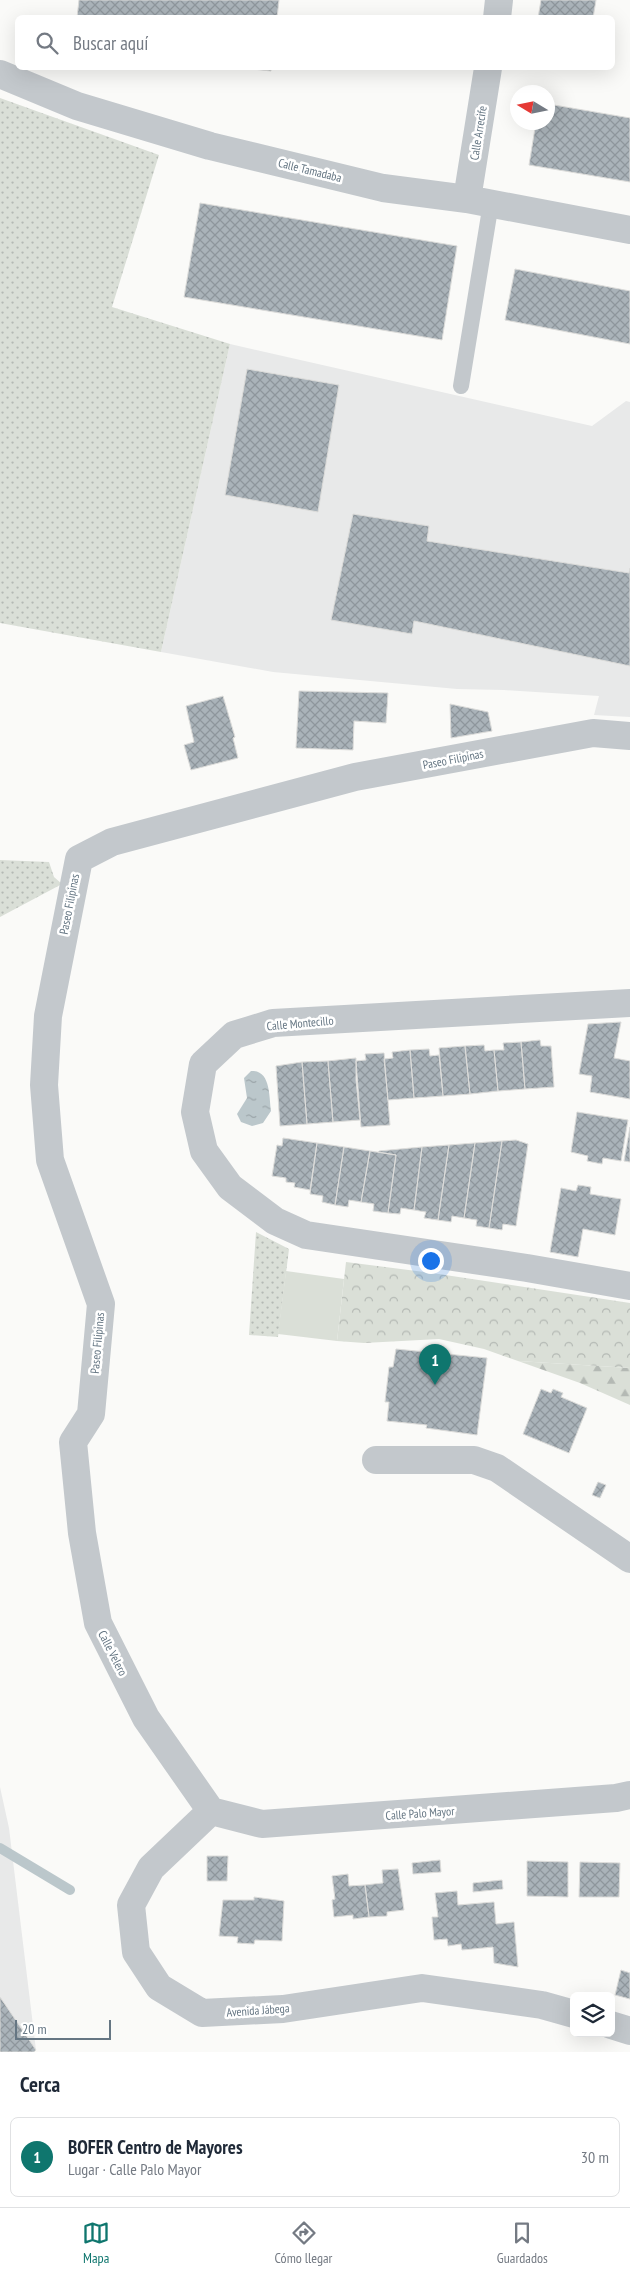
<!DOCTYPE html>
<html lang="es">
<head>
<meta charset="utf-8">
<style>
  :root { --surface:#fff; --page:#f6f6f7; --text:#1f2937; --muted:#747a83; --line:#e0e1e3; --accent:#0f766e }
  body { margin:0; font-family:"PT Sans Narrow",sans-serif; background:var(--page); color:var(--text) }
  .controls { position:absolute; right:15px; bottom:15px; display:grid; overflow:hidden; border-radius:8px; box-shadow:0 5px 20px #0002 }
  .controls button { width:45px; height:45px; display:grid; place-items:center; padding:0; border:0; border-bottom:1px solid var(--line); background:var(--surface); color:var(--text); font:25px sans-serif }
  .compass { position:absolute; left:510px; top:85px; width:45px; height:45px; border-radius:50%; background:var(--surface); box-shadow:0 5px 20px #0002; rotate:280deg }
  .scale { position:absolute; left:15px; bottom:12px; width:96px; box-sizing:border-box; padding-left:5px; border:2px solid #657683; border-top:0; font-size:14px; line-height:18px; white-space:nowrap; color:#657683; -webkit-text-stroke:4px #fff; paint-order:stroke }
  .you { position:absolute; left:430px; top:1260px; width:18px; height:18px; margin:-12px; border:4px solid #fff; border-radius:50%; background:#1a73e8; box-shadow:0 0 0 8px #1a73e833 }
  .badge { display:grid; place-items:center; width:32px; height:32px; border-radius:50%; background:var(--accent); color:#fff; font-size:16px; font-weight:700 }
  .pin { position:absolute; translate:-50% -41px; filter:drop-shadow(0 1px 2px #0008) }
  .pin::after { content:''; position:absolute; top:26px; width:18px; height:15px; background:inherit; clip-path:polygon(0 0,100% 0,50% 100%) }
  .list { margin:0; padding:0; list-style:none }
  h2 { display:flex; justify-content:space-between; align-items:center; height:65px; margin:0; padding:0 20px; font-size:21px }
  h2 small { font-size:16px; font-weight:400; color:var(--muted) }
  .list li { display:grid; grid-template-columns:32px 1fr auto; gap:15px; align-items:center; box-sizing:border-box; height:80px; margin:0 10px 10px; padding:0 10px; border:1px solid var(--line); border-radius:8px }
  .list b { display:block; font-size:19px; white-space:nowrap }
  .list p { margin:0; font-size:16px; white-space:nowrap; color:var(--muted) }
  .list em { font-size:16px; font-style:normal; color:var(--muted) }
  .icon { flex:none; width:28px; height:28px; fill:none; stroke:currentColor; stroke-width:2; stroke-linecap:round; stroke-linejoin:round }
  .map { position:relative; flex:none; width:630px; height:2052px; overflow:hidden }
  .search { position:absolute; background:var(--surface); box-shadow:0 5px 20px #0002; left:15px; right:15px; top:15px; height:55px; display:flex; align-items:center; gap:12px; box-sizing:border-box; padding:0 18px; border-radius:8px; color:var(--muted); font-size:19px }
  .sheet { height:155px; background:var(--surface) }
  nav { display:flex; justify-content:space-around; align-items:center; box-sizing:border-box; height:70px; border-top:1px solid var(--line); background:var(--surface); font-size:14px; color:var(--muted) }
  nav a { display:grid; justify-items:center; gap:2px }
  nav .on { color:var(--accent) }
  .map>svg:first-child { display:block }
</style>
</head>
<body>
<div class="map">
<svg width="630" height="2052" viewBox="0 0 630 2052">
  <defs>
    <pattern id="grass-dots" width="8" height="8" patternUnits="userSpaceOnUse" patternTransform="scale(1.25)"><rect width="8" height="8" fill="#dadfd7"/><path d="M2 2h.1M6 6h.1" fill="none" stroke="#b4b9b4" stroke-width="1.8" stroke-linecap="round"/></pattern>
    <pattern id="forest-firs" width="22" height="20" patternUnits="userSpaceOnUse" patternTransform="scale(1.25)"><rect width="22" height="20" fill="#dadfd7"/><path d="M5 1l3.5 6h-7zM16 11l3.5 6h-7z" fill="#b4b9b4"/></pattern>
    <pattern id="park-crowns" width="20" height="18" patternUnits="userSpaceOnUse" patternTransform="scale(1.25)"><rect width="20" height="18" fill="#dadfd7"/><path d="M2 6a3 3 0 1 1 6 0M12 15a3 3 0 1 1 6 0" fill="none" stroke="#b4b9b4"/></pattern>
    <pattern id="water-ripples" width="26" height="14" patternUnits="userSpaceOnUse" patternTransform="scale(1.25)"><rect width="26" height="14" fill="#bbc7cb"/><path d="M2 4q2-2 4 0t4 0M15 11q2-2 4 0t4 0" fill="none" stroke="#9ca6aa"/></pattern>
    <pattern id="building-cross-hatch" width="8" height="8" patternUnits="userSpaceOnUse" patternTransform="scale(1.25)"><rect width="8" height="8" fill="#aab3b9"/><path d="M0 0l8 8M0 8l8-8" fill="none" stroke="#8e969c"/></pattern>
  </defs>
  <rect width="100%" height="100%" fill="#fafaf8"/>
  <!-- built -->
  <path fill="#e8e9e9" d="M230 344 592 426 626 401 630 402V717L594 715 599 696 504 690 457 689 273 672 161 652Z
    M0 1787 9 1828 36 2050 34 2052H0Z"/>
  <!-- grass -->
  <path fill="url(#grass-dots)" d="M0 98 159 155 112 307 230 344 161 652 0 623Z
    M0 860 49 862 54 877 62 884 0 917Z
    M256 1232 289 1249 278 1337 249 1335Z"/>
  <!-- forest -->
  <path fill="url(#forest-firs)" d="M518 1361 630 1368V1405L580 1383Z"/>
  <!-- park -->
  <path fill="url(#park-crowns)" d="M346 1262 432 1273 630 1303V1368L518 1361 484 1349 439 1339 364 1343 337 1341Z"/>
  <!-- garden -->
  <path fill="#dadfd7" d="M286 1271 344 1279 337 1341 278 1334Z"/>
  <!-- water -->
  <path fill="url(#water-ripples)" d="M251 1071C271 1070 269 1097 271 1111L263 1123 252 1126 241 1122 237 1114 247 1098 244 1078Z"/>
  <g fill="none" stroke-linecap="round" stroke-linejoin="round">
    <!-- stream -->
    <path stroke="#bbc7cb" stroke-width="10" d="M0 1848 70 1890"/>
  </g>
  <!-- building -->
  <path fill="url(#building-cross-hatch)" stroke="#dcdcda" d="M79 0H279L277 18H77Z
    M541 0H596L593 18H538Z
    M243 68H271V71Z
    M548 104 630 118V182L529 165 536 122H548Z
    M200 203 457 246 442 340 184 297Z
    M515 269 630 291V344L505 320Z
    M247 369 339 385 318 512 225 495Z
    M353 514 429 526 427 541 629 573 630 568V666L414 621 412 634 331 620Z
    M299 691 388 693 386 723 354 721 353 750 296 748Z
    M223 696 235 737 233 738 238 758 191 770 184 745 194 742 186 706Z
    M450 704 488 712 492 731 451 738Z
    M621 1022 614 1058 630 1061V1099L590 1092 592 1076 579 1074 588 1024Z
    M540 1040 541 1046H551L554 1087 525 1089 521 1042Z
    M521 1042 525 1089 498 1091 494 1050H504L503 1043Z
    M484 1045 485 1051 494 1050 498 1091 470 1094 465 1046Z
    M465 1046 470 1094 443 1096 439 1048Z
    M429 1049 430 1056 439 1055 443 1096 414 1098 410 1050Z
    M410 1050 414 1098 388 1100 384 1059 393 1058 392 1052Z
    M384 1053 390 1125 361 1127 356 1061 366 1060 365 1054Z
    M356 1058V1080L360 1120 333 1122 328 1061Z
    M328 1061 333 1122 307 1124 302 1062Z
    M302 1062 307 1124 280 1126 276 1066Z
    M577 1112 628 1120 621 1161 603 1158 602 1164 587 1161 588 1156 571 1152Z
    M630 1127V1162L624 1161Z
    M283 1138 317 1143 310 1190 294 1187 295 1183 286 1182V1178L272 1176 277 1145 282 1146Z
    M516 1140 528 1144 516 1226 503 1224 502 1230 489 1228 502 1141Z
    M502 1141 489 1228 476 1226 477 1220 464 1218 475 1143Z
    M317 1143 344 1147 335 1205 322 1202 323 1196 310 1194Z
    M475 1143 464 1218 452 1216 451 1222 438 1220 449 1145Z
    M449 1145 438 1220 424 1218 426 1212 414 1210 422 1147Z
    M344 1147 370 1151 361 1202 349 1200 348 1207 335 1205Z
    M422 1147 414 1210 401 1208 400 1214 388 1213 396 1155 378 1152 379 1151Z
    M370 1151 396 1155 388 1213 373 1211 374 1204 361 1202Z
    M578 1185 591 1187 590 1194 621 1199 615 1235 583 1229 578 1257 550 1252 561 1188 576 1191Z
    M396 1349 487 1358 477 1435 426 1428 427 1425 387 1421 389 1402H385L389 1367H393Z
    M541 1389 551 1393 553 1389 563 1393 561 1397 587 1408 569 1453 523 1434Z
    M598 1482 606 1485 600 1498 592 1495Z
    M207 1856H228L227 1881H207Z
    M440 1860 441 1872 413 1874 412 1863Z
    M527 1861 568 1862V1897L527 1896Z
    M580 1862 620 1863 619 1897H579Z
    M398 1869 404 1910 387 1912V1916L369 1917 365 1885 383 1883 382 1870Z
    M348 1874 349 1886 365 1885 369 1917 353 1919V1915L334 1917 332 1900 335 1899 332 1876Z
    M502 1880 503 1889 473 1892V1883Z
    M457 1891 458 1905 494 1902 496 1924 514 1922 518 1967 494 1963 493 1947 462 1950 461 1944 448 1946 447 1939 434 1940 432 1917H438L435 1893Z
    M254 1897 284 1901 282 1941 255 1940 254 1944 237 1943 238 1937 219 1936 223 1900H254Z
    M621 1970 630 1973V1999L615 1995Z
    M0 1997 36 2050 34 2052H0Z"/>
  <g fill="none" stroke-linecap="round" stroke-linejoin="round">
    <!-- lane -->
    <path stroke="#c3c8cc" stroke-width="16" d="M461 386 491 203"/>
    <!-- street -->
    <path stroke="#c3c8cc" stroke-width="28" d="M497 18 499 0
      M0 74 77 106 210 146 383 188 467 199 630 230
      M467 199 488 68
      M630 1003 273 1023 234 1035 203 1064 195 1112 204 1151 230 1187 275 1221 306 1235 527 1268 630 1286
      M376 1460H474L497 1468 630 1559
      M211 1811 146 1718 98 1623 82 1533 73 1442 91 1414 101 1304 50 1160 44 1085 48 1016 79 859 112 842 355 777 593 733 630 736
      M211 1811 151 1868 131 1905 136 1952 159 1987 202 2013 283 2009 422 1988 542 2005 574 2014
      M211 1811 262 1824 616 1798 630 1795
      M611 2025 630 2031"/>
  </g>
  <g text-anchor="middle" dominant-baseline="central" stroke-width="5" stroke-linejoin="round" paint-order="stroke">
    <!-- street labels -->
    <g font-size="12" fill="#657683" stroke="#fff">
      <text transform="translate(478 133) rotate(-81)">Calle Arrecife</text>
      <text transform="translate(310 170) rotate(14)">Calle Tamadaba</text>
      <text transform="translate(453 759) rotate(-11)">Paseo Filipinas</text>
      <text transform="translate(69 904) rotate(-79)">Paseo Filipinas</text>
      <text transform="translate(300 1023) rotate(-5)">Calle Montecillo</text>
      <text transform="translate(97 1343) rotate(-85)">Paseo Filipinas</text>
      <text transform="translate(113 1653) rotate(63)">Calle Velero</text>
      <text transform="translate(420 1813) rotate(-4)">Calle Palo Mayor</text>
      <text transform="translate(258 2010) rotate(-4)">Avenida Jábega</text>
    </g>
  </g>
</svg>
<div class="controls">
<button><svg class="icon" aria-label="layers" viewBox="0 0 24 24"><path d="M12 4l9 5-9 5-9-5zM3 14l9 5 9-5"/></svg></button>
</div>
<svg class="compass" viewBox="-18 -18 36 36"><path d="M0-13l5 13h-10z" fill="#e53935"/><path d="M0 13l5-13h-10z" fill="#747a83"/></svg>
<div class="scale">20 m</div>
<div class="you"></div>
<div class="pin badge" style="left:435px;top:1385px">1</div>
<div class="search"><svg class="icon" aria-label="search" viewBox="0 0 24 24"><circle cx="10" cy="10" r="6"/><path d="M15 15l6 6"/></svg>Buscar aquí</div>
</div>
<section class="sheet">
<h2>Cerca<small></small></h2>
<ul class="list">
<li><span class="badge">1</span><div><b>BOFER Centro de Mayores</b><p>Lugar · Calle Palo Mayor</p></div><em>30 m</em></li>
</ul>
</section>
<nav>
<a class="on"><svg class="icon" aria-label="map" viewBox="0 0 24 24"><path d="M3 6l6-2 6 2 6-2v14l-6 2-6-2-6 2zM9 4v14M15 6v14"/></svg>Mapa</a>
<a><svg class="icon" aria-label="directions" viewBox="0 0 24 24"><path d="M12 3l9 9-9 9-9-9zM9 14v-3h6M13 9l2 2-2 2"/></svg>Cómo llegar</a>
<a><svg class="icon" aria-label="saved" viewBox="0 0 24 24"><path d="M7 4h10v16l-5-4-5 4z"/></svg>Guardados</a>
</nav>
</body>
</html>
